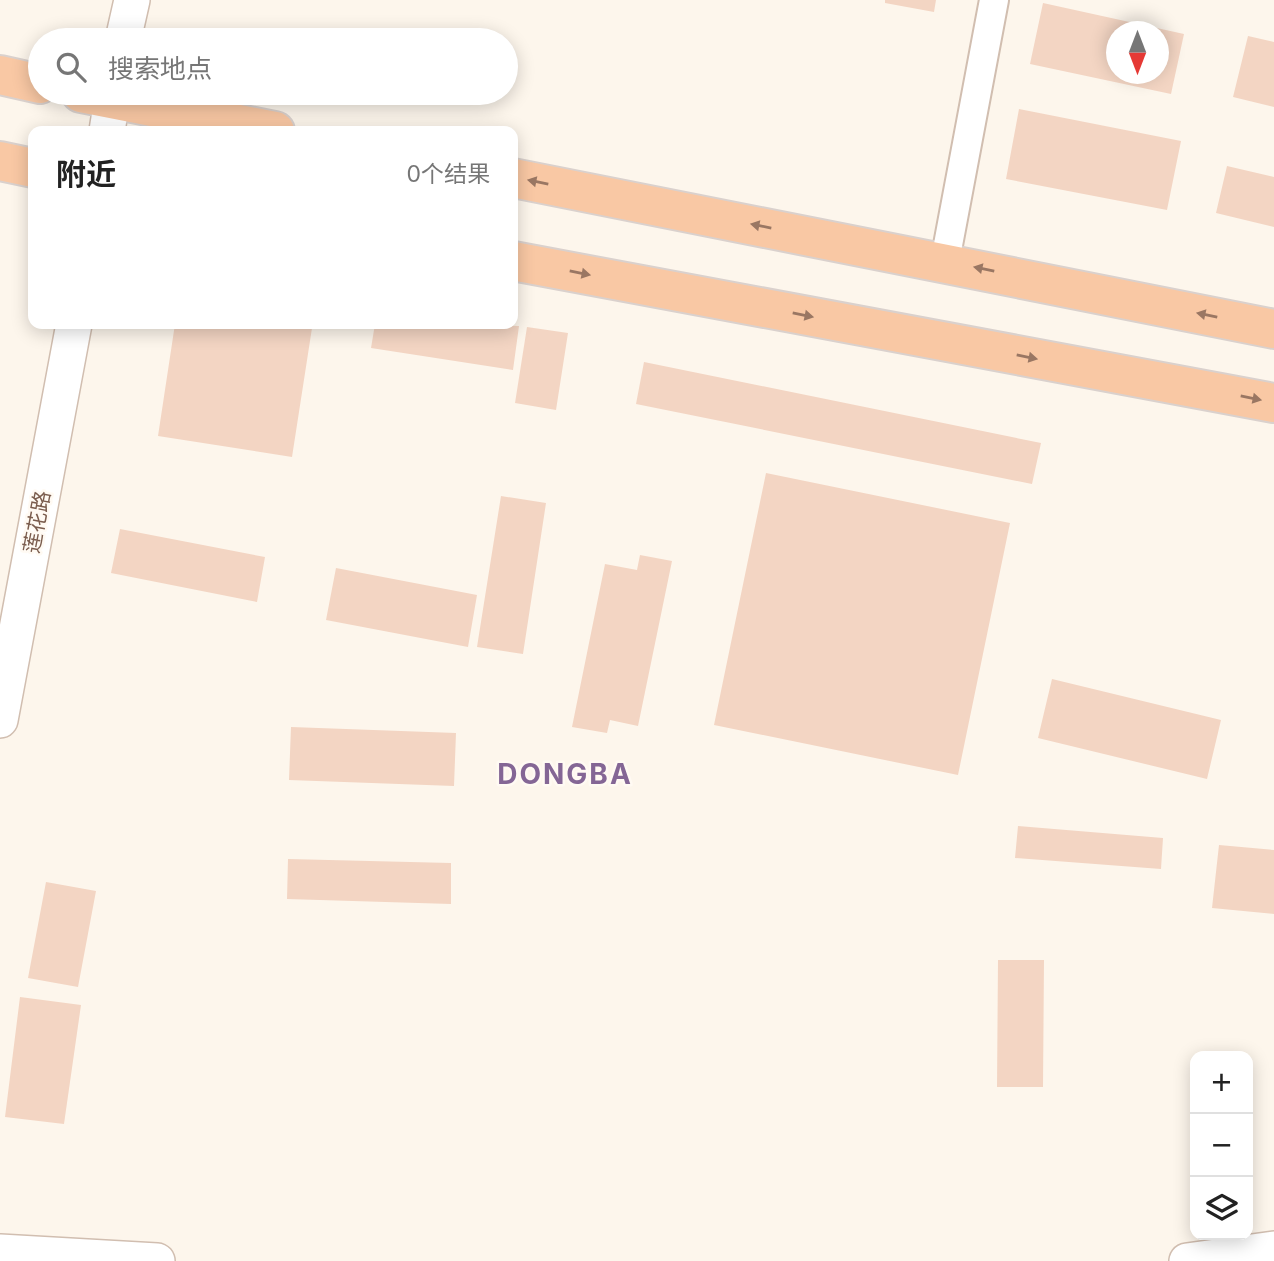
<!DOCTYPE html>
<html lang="zh">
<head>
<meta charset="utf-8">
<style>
  :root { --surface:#fff; --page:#f6f6f6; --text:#222; --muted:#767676; --line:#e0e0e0 }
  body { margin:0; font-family:Inter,"Noto Sans SC",sans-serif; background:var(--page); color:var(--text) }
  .controls { position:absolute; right:21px; bottom:21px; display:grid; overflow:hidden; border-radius:14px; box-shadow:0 4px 18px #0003 }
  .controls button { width:63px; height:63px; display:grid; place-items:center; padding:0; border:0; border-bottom:2px solid var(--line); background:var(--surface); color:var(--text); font:35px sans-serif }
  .compass { position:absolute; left:1106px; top:21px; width:63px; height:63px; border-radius:50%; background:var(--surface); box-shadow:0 4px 18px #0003; rotate:180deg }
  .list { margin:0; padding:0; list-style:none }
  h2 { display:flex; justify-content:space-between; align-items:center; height:91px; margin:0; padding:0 28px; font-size:30px }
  h2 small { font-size:23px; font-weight:400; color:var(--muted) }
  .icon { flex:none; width:38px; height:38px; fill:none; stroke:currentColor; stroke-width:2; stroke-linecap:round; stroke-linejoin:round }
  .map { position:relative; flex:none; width:1274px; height:1261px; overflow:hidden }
  .search { position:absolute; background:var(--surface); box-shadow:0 4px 18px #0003; left:28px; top:28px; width:490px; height:77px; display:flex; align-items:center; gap:18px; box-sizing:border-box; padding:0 24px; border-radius:38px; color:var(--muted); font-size:26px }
  .panel { position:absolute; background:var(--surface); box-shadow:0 4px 18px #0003; left:28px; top:126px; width:490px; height:203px; border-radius:14px }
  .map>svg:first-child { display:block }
</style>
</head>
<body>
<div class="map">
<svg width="1274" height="1261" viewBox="0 0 1274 1261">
  <rect width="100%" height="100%" fill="#fdf6ec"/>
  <!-- building -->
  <path fill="#f3d5c3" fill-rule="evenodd" d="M885 0H936L934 12 885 3Z
    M1043 3 1184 34 1171 94 1030 64ZM1116 32H1158V74H1116Z
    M1248 36 1274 42V107L1233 97Z
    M1019 109 1181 141 1167 210 1006 179Z
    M1227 166 1274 177V227L1216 213Z
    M175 324H287L312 328 292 457 158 436Z
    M375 324 519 326 513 370 371 348Z
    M527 327 568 333 556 410 515 403Z
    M644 362 1041 443 1032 484 636 404Z
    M766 473 1010 523 958 775 714 725Z
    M501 496 546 503 523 654 477 647Z
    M120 529 265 557 257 602 111 573Z
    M640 555 672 561 638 726 610 720 607 733 572 727 605 564 637 570Z
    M336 568 477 595 468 647 326 620Z
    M1052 679 1221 720 1207 779 1038 738Z
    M291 727 456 733 454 786 289 780Z
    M1018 826 1163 838 1161 869 1015 858Z
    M1219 845 1274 850V914L1212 908Z
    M288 859 451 863V904L287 899Z
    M46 882 96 891 78 987 28 978Z
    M998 960H1044L1043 1087H997Z
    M20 997 81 1005 64 1124 5 1117Z"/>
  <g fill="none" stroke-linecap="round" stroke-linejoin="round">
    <defs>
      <path id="minor" d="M945 261 994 0"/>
      <path id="tertiary" d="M123 40 132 0
        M107 131 113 93
        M0 720 74 324
        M0 1252 157 1261
        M1187 1261 1274 1249"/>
      <path id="trunk" d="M0 75 40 84
        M81 93 275 131
        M0 161 33 168
        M513 178 1274 329
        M513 261 1274 403"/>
    </defs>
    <!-- minor casing -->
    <use href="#minor" stroke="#d1beb0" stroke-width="32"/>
    <!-- tertiary casing -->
    <use href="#tertiary" stroke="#d1beb0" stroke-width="38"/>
    <!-- trunk casing -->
    <use href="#trunk" stroke="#dad1cd" stroke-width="42"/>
    <!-- minor -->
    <use href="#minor" stroke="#fff" stroke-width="28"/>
    <!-- tertiary -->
    <use href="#tertiary" stroke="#fff" stroke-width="35"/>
    <!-- trunk -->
    <use href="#trunk" stroke="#f9c8a4" stroke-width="38"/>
  </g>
  <!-- one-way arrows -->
  <defs><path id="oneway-solid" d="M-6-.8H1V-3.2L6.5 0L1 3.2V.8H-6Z" transform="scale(1.75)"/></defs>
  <g fill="#9a7763">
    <use href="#oneway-solid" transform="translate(538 182) rotate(-169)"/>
    <use href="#oneway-solid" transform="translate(761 226) rotate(-169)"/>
    <use href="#oneway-solid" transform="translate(984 269) rotate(-168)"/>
    <use href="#oneway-solid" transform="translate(580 273) rotate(11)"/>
    <use href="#oneway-solid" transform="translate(803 315) rotate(11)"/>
    <use href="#oneway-solid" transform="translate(1207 315) rotate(-168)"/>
    <use href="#oneway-solid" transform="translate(1027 357) rotate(11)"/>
    <use href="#oneway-solid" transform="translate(1251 398) rotate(11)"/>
  </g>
  <g text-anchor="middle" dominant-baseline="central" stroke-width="5" stroke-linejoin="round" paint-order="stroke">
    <!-- street labels -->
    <g font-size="21" fill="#7a5c4d" stroke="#fffaf3">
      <text transform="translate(37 522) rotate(-79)">莲花路</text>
    </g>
    <!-- district labels -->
    <g font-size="28" font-weight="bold" letter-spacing="2" fill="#846695" stroke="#fffaf3">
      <text x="565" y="774">DONGBA</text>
    </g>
  </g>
</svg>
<div class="controls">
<button>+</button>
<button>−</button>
<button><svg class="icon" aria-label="layers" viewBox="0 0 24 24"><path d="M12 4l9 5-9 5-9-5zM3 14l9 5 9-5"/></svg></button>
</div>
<svg class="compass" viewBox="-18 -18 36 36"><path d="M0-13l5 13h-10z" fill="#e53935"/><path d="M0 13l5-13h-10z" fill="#767676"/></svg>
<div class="search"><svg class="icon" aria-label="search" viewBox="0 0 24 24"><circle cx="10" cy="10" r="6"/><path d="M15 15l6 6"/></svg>搜索地点</div>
<section class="panel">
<h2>附近<small>0个结果</small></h2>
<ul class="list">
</ul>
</section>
</div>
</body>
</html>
